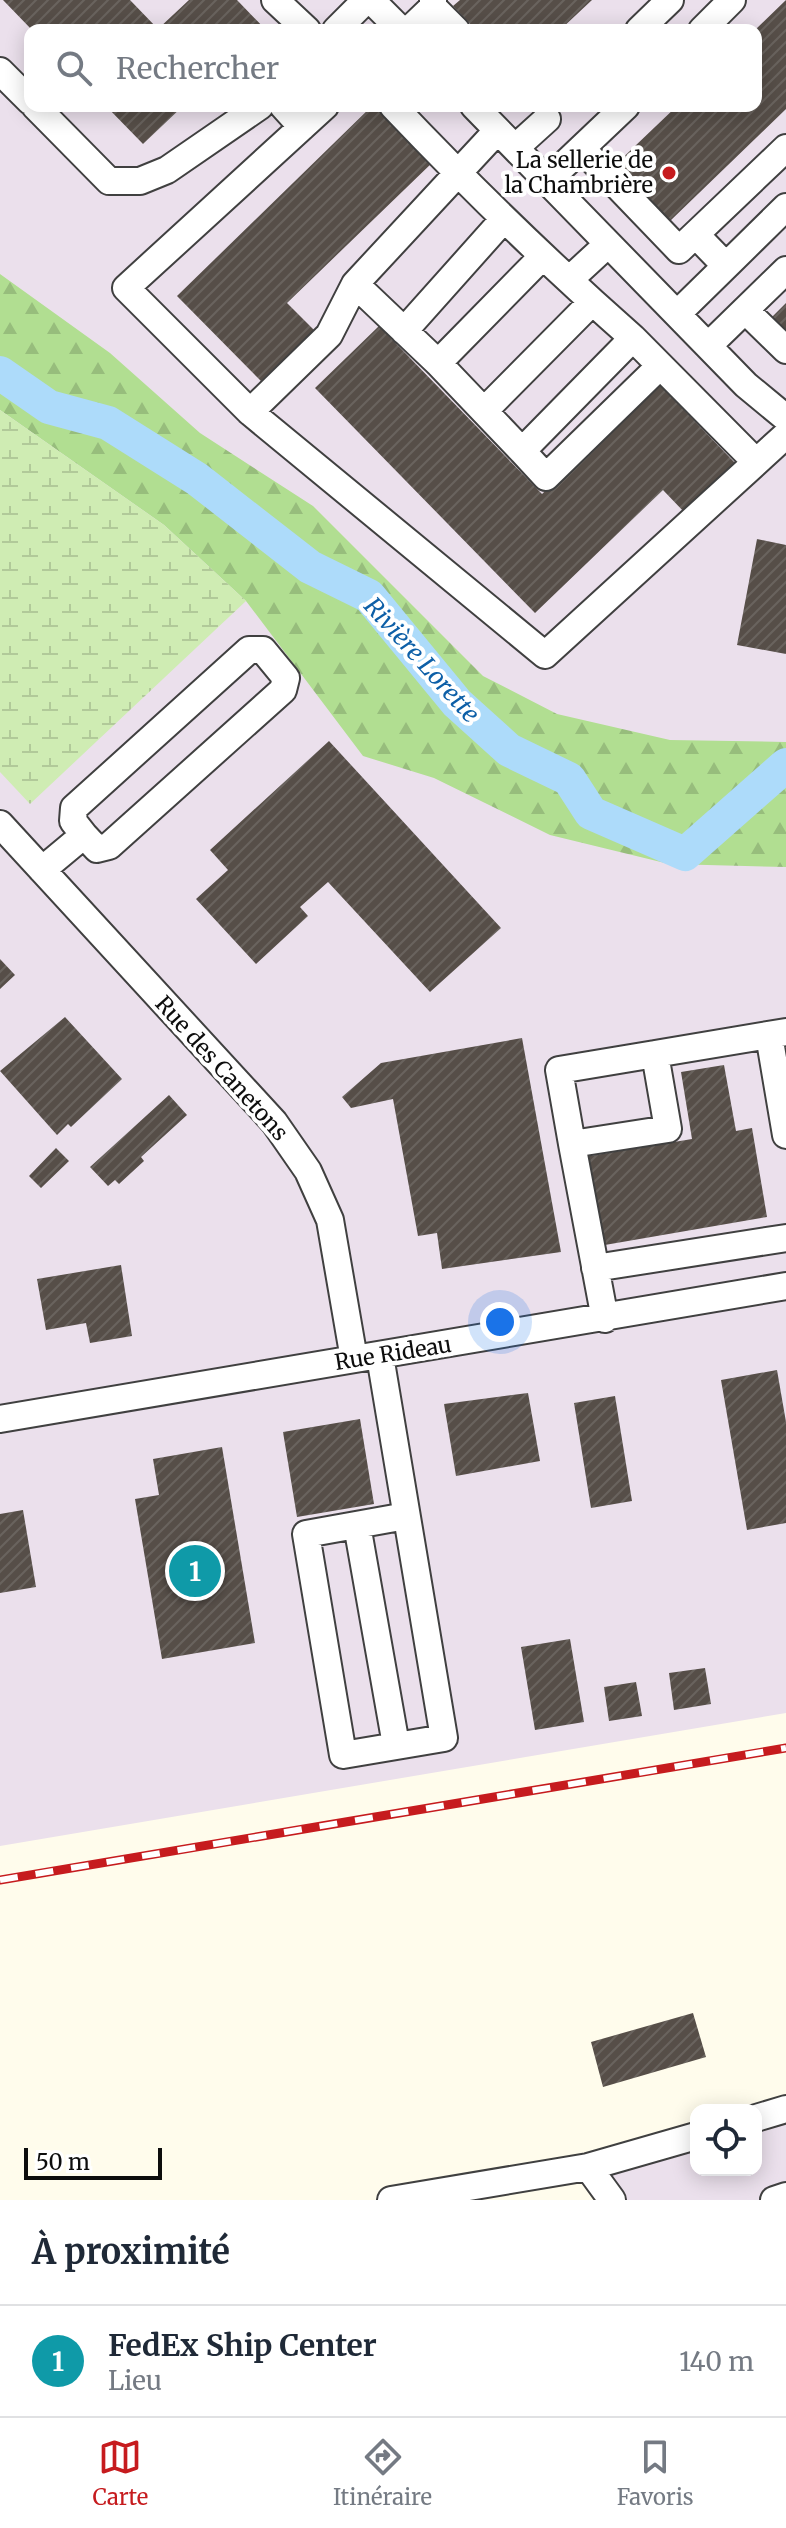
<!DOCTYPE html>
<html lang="fr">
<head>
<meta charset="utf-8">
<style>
  :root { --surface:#fff; --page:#f6f6f7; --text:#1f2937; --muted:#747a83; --line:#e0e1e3; --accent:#c61b1e }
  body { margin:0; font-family:Merriweather,serif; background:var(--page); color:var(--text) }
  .controls { position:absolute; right:24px; bottom:24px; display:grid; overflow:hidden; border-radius:16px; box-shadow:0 4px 20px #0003 }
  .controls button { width:72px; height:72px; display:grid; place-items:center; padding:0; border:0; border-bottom:2px solid var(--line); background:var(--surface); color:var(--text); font:40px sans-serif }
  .scale { position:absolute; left:24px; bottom:20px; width:138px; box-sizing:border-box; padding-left:8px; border:4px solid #0d0d0d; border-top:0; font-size:22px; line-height:28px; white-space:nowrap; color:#0d0d0d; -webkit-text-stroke:6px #fff; paint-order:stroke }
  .you { position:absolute; left:500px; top:1322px; width:28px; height:28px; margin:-20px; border:6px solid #fff; border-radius:50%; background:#1a73e8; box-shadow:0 0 0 12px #1a73e833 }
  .badge { display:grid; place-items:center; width:52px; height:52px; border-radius:50%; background:var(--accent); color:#fff; font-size:26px; font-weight:700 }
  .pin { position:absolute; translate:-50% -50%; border:4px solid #fff; box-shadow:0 2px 8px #0006 }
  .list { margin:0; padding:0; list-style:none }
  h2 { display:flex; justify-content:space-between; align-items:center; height:104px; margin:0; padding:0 32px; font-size:34px }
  h2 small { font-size:26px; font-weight:400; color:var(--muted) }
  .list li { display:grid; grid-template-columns:52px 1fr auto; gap:24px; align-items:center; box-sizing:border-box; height:112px; padding:0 32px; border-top:2px solid var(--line) }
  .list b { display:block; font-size:30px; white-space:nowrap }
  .list p { margin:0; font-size:26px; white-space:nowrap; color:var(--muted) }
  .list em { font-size:26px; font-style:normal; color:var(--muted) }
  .icon { flex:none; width:44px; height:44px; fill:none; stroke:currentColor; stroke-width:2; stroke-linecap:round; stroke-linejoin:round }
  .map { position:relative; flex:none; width:786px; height:2200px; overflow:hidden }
  .search { position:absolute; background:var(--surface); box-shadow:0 4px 20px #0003; left:24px; right:24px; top:24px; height:88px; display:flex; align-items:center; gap:20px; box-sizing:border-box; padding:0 28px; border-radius:16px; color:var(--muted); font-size:30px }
  .sheet { height:216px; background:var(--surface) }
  nav { display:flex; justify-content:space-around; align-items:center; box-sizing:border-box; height:112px; border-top:2px solid var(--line); background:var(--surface); font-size:22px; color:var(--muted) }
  nav a { display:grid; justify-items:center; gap:4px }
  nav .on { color:var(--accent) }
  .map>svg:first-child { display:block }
</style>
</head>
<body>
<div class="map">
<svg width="786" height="2200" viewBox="0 0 786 2200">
  <defs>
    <pattern id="forest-firs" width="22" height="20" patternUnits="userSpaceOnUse" patternTransform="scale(2)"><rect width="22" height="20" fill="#b1de91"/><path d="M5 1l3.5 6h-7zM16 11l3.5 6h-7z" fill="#97bd7c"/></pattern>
    <pattern id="wetland-marsh" width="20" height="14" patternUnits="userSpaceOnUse" patternTransform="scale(2)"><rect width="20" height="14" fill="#cfecb3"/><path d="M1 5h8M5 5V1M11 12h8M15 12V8" fill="none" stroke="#b1c999"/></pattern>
    <pattern id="building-hatch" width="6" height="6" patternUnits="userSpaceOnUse" patternTransform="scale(2)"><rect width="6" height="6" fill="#564e48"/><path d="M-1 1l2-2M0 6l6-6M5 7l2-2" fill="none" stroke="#69635e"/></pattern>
  </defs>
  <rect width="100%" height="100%" fill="#fffcec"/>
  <!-- industrial -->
  <path fill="#ebe0ec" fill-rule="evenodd" d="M0 0H786V1713L0 1846ZM30 30H756V106H30Z
    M786 2111V2200H605L583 2175 696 2139V2170H756V2120Z"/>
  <!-- forest -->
  <path fill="url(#forest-firs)" d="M0 274 110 353 200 433 313 506 483 676 557 714 670 740 786 742V867L669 864 550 835 434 778 363 756 246 601 164 525 0 410Z"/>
  <!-- wetland -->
  <path fill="url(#wetland-marsh)" d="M0 410 164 525 246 601 30 804 0 772Z"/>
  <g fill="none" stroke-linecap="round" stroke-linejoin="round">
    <!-- river -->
    <path stroke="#addbfa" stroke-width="34" d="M0 373 49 407 108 423 197 479 310 567 369 596 457 703 509 750 569 779 591 813 685 854 786 765"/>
  </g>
  <!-- building -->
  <path fill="url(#building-hatch)" d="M3 0H130L158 29 189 0H237L266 30H32Z
    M460 0H592L560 30H476L453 6Z
    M786 0V109L669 222 614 166 677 106H756V29Z
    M106 106H183L143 144Z
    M372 106H379L434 161 287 303 314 330 261 381 177 296Z
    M786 303V339L768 321Z
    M379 326 542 494 658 383 737 465 686 514 663 490 535 613 315 388Z
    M757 539 786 545V654L737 645Z
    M329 741 501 928 430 992 328 882 300 907 308 916 256 964 196 899 228 870 210 850Z
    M0 959 15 975 0 989Z
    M65 1017 122 1079 71 1127 68 1124 57 1135 0 1071Z
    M522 1038 561 1252 442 1269 437 1233 418 1236 393 1099 351 1108 342 1097 381 1063Z
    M724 1065 736 1131 752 1128 767 1217 599 1246 584 1157 692 1139 681 1072Z
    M169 1095 187 1115 141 1157 144 1161 119 1184 115 1180 108 1186 90 1167Z
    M56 1148 69 1161 41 1188 29 1176Z
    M121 1265 132 1336 90 1343 86 1323 46 1330 37 1279Z
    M777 1370 786 1422V1523L747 1530 721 1380Z
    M528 1393 540 1461 456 1476 444 1404Z
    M615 1396 632 1501 591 1508 574 1403Z
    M360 1419 374 1504 297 1517 283 1432Z
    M222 1447 255 1643 162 1659 135 1499 159 1495 153 1459Z
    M23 1510 36 1587 0 1593V1514Z
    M570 1639 584 1722 535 1730 521 1647Z
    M705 1668 711 1704 674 1710 669 1673Z
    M636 1682 642 1716 609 1721 604 1687Z
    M693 2013 706 2057 603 2087 591 2042Z"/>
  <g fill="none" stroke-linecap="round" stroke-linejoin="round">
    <defs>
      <path id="minor" d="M275 0 307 30
        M371 0 401 30
        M433 7 456 30
        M336 30 366 0
        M409 30 433 7V0
        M639 30 670 0
        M702 30 732 0
        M0 71 30 101
        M35 106 109 181H140L167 170 260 106
        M283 106 302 127
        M325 106 126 288 250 412 329 335 355 284
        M393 106C470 187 549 264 633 338L522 451 438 363 355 284 497 131
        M474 106 746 385 786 418
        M515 148 547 119
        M582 149 679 250 786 148
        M547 181 626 106
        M726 266 786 207
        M569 280 608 244
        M745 310 786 350
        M677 314 726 266 696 235
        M404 331 504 219
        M633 338 756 462
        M708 346 786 270
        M438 363 543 256
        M484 411 592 302
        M250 412 545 655 786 435
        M522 451 546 477 660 366
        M0 824 274 1122 308 1171 330 1220 354 1359
        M42 870 84 835 73 821 74 808 249 650H263L286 678 283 690 109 846 97 849 84 835
        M769 1035 786 1135
        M655 1054 786 1032
        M572 1144 559 1070 655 1054 668 1129 572 1144 605 1319
        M595 1268 786 1238
        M380 1356 444 1738 343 1755 306 1534 406 1516
        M0 1419 786 1286
        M357 1525 396 1745
        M756 2118 786 2109
        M588 2167 612 2200
        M391 2200 588 2167 696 2136
        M774 2200 786 2196"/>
    </defs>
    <!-- minor casing -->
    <use href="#minor" stroke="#404040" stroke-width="30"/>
    <!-- minor -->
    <use href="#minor" stroke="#fff" stroke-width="26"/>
    <defs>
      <path id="rail" d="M0 1880 786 1748"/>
    </defs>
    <!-- rail casing -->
    <use href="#rail" stroke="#c61b1e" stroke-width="9"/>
    <!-- rail -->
    <use href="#rail" stroke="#fff" stroke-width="6" stroke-dasharray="18" stroke-linecap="butt"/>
  </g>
  <!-- markers -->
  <circle fill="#c61b1e" stroke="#fff" stroke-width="3" cx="669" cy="173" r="8"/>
  <g text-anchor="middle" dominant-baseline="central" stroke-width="8" stroke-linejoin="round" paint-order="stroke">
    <!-- poi labels -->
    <g font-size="22" fill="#0d0d0d" stroke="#fff" text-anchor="end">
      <text x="653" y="160">La sellerie de<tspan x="653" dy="25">la Chambrière</tspan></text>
    </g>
    <!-- street labels -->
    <g font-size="22" fill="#0d0d0d" stroke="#fff">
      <text transform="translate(222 1068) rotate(48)">Rue des Canetons</text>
      <text transform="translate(393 1353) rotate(-9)">Rue Rideau</text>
    </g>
    <!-- water labels -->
    <g font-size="24" font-style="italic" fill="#0d5fa7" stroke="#fff">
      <text transform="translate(422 660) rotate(48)">Rivière Lorette</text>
    </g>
  </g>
</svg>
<div class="controls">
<button><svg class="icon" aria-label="locate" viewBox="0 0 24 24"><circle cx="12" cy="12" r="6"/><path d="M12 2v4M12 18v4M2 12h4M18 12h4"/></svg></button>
</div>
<div class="scale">50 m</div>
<div class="you"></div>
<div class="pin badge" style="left:195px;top:1571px;background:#0f9aa8">1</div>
<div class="search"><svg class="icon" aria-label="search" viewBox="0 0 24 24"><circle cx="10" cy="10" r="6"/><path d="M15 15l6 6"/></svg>Rechercher</div>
</div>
<section class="sheet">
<h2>À proximité<small></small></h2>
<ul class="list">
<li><span class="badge" style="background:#0f9aa8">1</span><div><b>FedEx Ship Center</b><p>Lieu</p></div><em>140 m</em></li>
</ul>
</section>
<nav>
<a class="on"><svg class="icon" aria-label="map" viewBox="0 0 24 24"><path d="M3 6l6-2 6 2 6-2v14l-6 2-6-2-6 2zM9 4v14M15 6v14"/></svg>Carte</a>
<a><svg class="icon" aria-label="directions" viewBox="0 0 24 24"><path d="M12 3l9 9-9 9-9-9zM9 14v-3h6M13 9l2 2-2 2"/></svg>Itinéraire</a>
<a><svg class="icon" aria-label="saved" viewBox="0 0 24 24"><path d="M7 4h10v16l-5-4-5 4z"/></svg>Favoris</a>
</nav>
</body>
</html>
